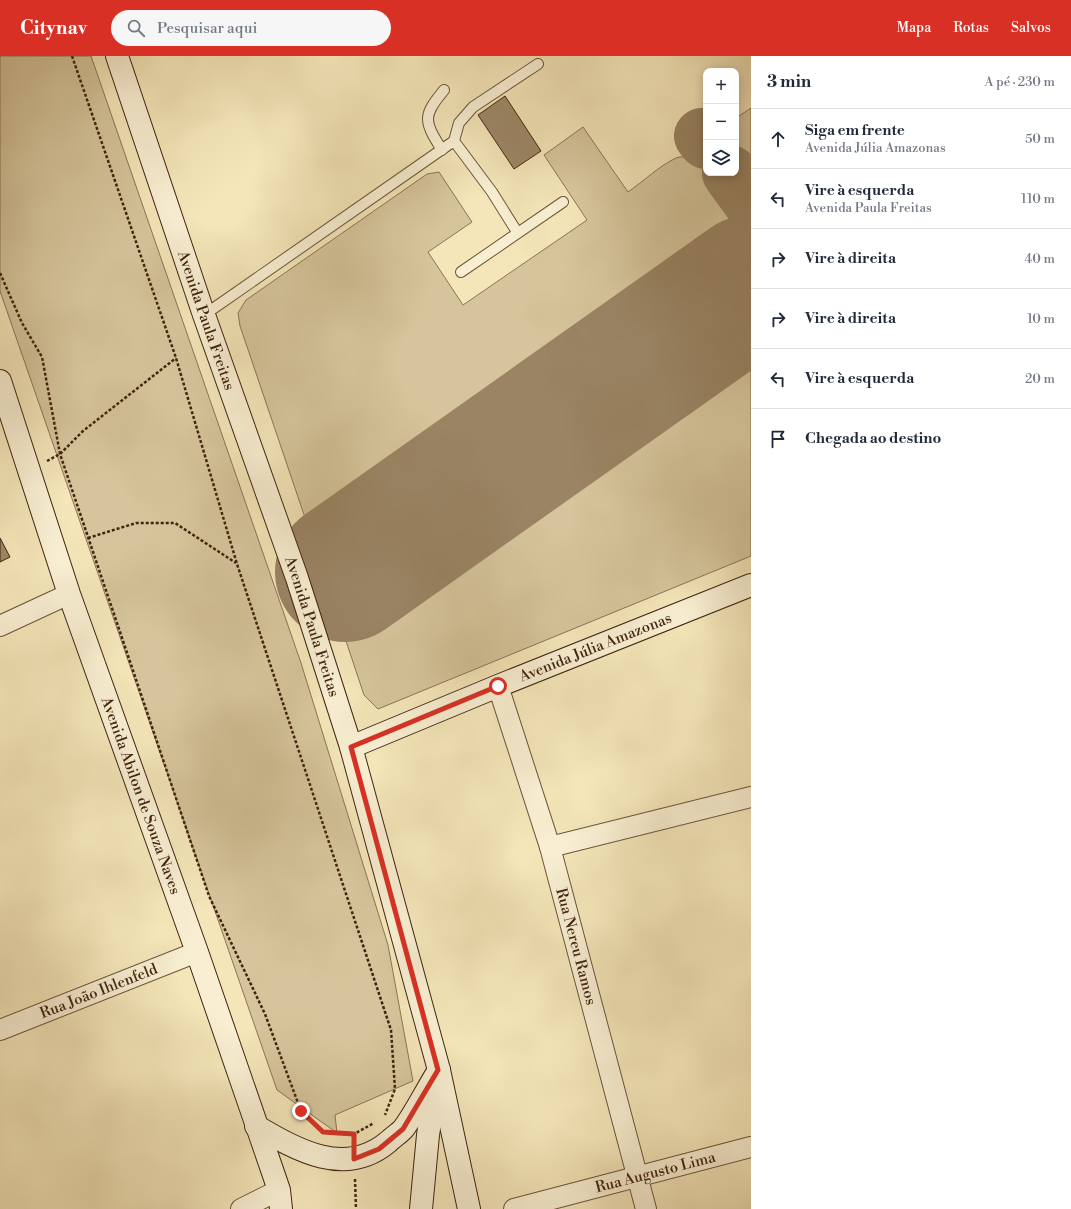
<!DOCTYPE html>
<html lang="pt">
<head>
<meta charset="utf-8">
<style>
  :root { --surface:#fff; --page:#f6f6f7; --text:#1f2937; --muted:#747a83; --line:#e0e1e3; --accent:#d93025 }
  body { margin:0; font-family:"Libre Bodoni",serif; background:var(--page); color:var(--text) }
  .controls { position:absolute; right:12px; top:12px; display:grid; overflow:hidden; border-radius:8px; box-shadow:0 2px 10px #0003 }
  .controls button { width:36px; height:36px; display:grid; place-items:center; padding:0; border:0; border-bottom:1px solid var(--line); background:var(--surface); color:var(--text); font:20px sans-serif }
  .stop { position:absolute; width:12px; height:12px; margin:-9px; border:3px solid #d93025; border-radius:50%; background:#fff }
  .stop.end { background:#d93025; border-color:#fff; box-shadow:0 1px 4px #0008 }
  .list { margin:0; padding:0; list-style:none }
  h2 { display:flex; justify-content:space-between; align-items:center; height:52px; margin:0; padding:0 16px; font-size:17px }
  h2 small { font-size:13px; font-weight:400; color:var(--muted) }
  .list li { display:grid; grid-template-columns:26px 1fr auto; gap:12px; align-items:center; box-sizing:border-box; height:60px; padding:0 16px; border-top:1px solid var(--line) }
  .list b { display:block; font-size:15px; white-space:nowrap }
  .list p { margin:0; font-size:13px; white-space:nowrap; color:var(--muted) }
  .list em { font-size:13px; font-style:normal; color:var(--muted) }
  .icon { flex:none; width:22px; height:22px; fill:none; stroke:currentColor; stroke-width:2; stroke-linecap:round; stroke-linejoin:round }
  .map { position:relative; flex:none; width:751px; height:1153px; overflow:hidden }
  header { display:flex; align-items:center; gap:24px; box-sizing:border-box; height:56px; padding:0 20px; background:var(--accent); color:#fff }
  header strong { font-size:19px }
  nav { display:flex; gap:22px; margin-inline-start:auto; font-size:14px }
  .search { width:280px; height:36px; background:var(--page); display:flex; align-items:center; gap:10px; box-sizing:border-box; padding:0 14px; border-radius:22px; color:var(--muted); font-size:15px }
  main { display:flex }
  aside { flex:1; background:var(--surface) }
  .map>svg:first-child { display:block }
</style>
</head>
<body>
<header>
<strong>Citynav</strong>
<div class="search"><svg class="icon" aria-label="search" viewBox="0 0 24 24"><circle cx="10" cy="10" r="6"/><path d="M15 15l6 6"/></svg>Pesquisar aqui</div>
<nav><a>Mapa</a><a>Rotas</a><a>Salvos</a></nav>
</header>
<main>
<div class="map">
<svg width="751" height="1153" viewBox="0 0 751 1153">
  <rect width="100%" height="100%" fill="#f4e6b9"/>
  <filter id="stains"><feTurbulence type="fractalNoise" baseFrequency=".005" numOctaves="4"/><feColorMatrix values="0 0 0 0 .2 0 0 0 0 .09 0 0 0 0 .02 0 0 0 .5 -.17"/></filter>
  <radialGradient id="worn" r=".72"><stop offset=".6" stop-color="#630" stop-opacity="0"/><stop offset="1" stop-color="#630" stop-opacity=".3"/></radialGradient>
  <!-- green -->
  <path fill="#d6c59c" stroke="#8c7456" d="M0 0H91L301 607 388 889 413 1025 335 1059 337 1077 277 1034 0 235Z
    M751 52V122L736 98V62Z
    M583 71 628 136C644 125 659 110 676 102 696 92 731 149 742 163L740 185 729 200 317 497 240 270 238 257 246 244 427 118 439 116 472 166 428 196 463 249 587 164 544 99Z
    M751 277V500L378 653 364 639 340 567Z"/>
  <g fill="none" stroke-linecap="round" stroke-linejoin="round">
    <!-- taxiway -->
    <path stroke="#9a8464" stroke-width="56" d="M702 80 706 85
      M730 117 751 146"/>
    <!-- runway -->
    <path stroke="#9a8464" stroke-width="140" d="M345 516 751 229"/>
  </g>
  <!-- building -->
  <path fill="#9e8868" stroke="#412310" d="M505 40 541 95 514 113 478 59Z
    M0 482 10 501 0 506Z"/>
  <g fill="none" stroke-linecap="round" stroke-linejoin="round">
    <defs>
      <path id="lane" d="M454 85 459 67 473 51 538 8
        M442 94C423 64 423 60 444 34
        M461 216 563 146
        M204 259 454 85 492 136 517 176"/>
      <g id="street">
        <path d="M0 570 69 538"/>
        <path id="s1" d="M498 630 550 791 646 1153"/>
        <path d="M550 791 751 741"/>
        <path id="s2" d="M0 974 197 896"/>
        <path d="M241 1153 279 1134"/>
        <path id="s3" d="M514 1153 751 1091"/>
      </g>
      <g id="secondary">
        <path id="s4" d="M117 0 204 259 297 522 351 691 439 1014 469 1153"/>
        <path id="s5" d="M0 325 69 538 197 896 279 1134 281 1153"/>
        <path id="s6" d="M351 691 498 630 751 529"/>
        <path d="M256 1070C297 1094 345 1122 388 1086 393 1081 400 1077 404 1072 417 1054 427 1033 439 1014"/>
        <path d="M421 1153 428 1079 436 1027"/>
      </g>
    </defs>
    <!-- lane casing -->
    <use href="#lane" stroke="#6e543a" stroke-width="12"/>
    <!-- street casing -->
    <use href="#street" stroke="#6e543a" stroke-width="22"/>
    <!-- secondary casing -->
    <use href="#secondary" stroke="#412310" stroke-width="24"/>
    <!-- path -->
    <path stroke="#412310" stroke-width="2.5" stroke-dasharray="3 2" stroke-linecap="butt" d="M72 0 176 302 237 508 391 974 395 1033 385 1059
      M0 217 22 267 42 301 60 398 209 840 265 958 301 1055 323 1076 354 1078
      M47 405 60 398 83 375 176 302
      M88 482 136 467H175L236 507
      M354 1080V1078L374 1067
      M355 1123 356 1153"/>
    <!-- lane -->
    <use href="#lane" stroke="#f8efd2" stroke-width="10"/>
    <!-- street -->
    <use href="#street" stroke="#f8efd2" stroke-width="20"/>
    <!-- secondary -->
    <use href="#secondary" stroke="#f8efd2" stroke-width="22"/>
  </g>
  <g fill="none" stroke-linecap="round" stroke-linejoin="round">
    <!-- route -->
    <path stroke="#d93025" stroke-width="5" d="M301 1055 323 1076 354 1078V1103L379 1093 403 1073 438 1014 351 691 498 630"/>
  </g>
  <g text-anchor="middle" dominant-baseline="central" stroke-width="3" stroke-linejoin="round" paint-order="stroke">
    <!-- street labels -->
    <g font-size="15" fill="#412310" stroke="#f8efd2">
      <text stroke="none"><textPath href="#s4" startOffset="279">Avenida Paula Freitas</textPath></text>
      <text stroke="none"><textPath href="#s4" startOffset="603">Avenida Paula Freitas</textPath></text>
      <text stroke="none"><textPath href="#s6" startOffset="264">Avenida Júlia Amazonas</textPath></text>
      <text stroke="none"><textPath href="#s5" startOffset="438">Avenida Abilon de Souza Naves</textPath></text>
      <text stroke="none"><textPath href="#s1" startOffset="272">Rua Nereu Ramos</textPath></text>
      <text stroke="none"><textPath href="#s2" startOffset="106">Rua João Ihlenfeld</textPath></text>
      <text stroke="none"><textPath href="#s3" startOffset="146">Rua Augusto Lima</textPath></text>
    </g>
  </g>
  <rect width="100%" height="100%" filter="url(#stains)"/>
  <rect width="100%" height="100%" fill="url(#worn)"/>
</svg>
<div class="controls">
<button>+</button>
<button>−</button>
<button><svg class="icon" aria-label="layers" viewBox="0 0 24 24"><path d="M12 4l9 5-9 5-9-5zM3 14l9 5 9-5"/></svg></button>
</div>
<div class="stop" style="left:498px;top:630px"></div>
<div class="stop end" style="left:301px;top:1055px"></div>
</div>
<aside>
<h2>3 min<small>A pé · 230 m</small></h2>
<ul class="list">
<li><svg class="icon" aria-label="ahead" viewBox="0 0 24 24"><path d="M12 20V5M6 11l6-6 6 6"/></svg><div><b>Siga em frente</b><p>Avenida Júlia Amazonas</p></div><em>50 m</em></li>
<li><svg class="icon" aria-label="left" viewBox="0 0 24 24"><path d="M17 20v-9H6M10 6l-5 5 5 5"/></svg><div><b>Vire à esquerda</b><p>Avenida Paula Freitas</p></div><em>110 m</em></li>
<li><svg class="icon" aria-label="right" viewBox="0 0 24 24"><path d="M7 20v-9h11M14 6l5 5-5 5"/></svg><div><b>Vire à direita</b></div><em>40 m</em></li>
<li><svg class="icon" aria-label="right" viewBox="0 0 24 24"><path d="M7 20v-9h11M14 6l5 5-5 5"/></svg><div><b>Vire à direita</b></div><em>10 m</em></li>
<li><svg class="icon" aria-label="left" viewBox="0 0 24 24"><path d="M17 20v-9H6M10 6l-5 5 5 5"/></svg><div><b>Vire à esquerda</b></div><em>20 m</em></li>
<li><svg class="icon" aria-label="arrive" viewBox="0 0 24 24"><path d="M6 21V4h12l-3 4 3 4H6"/></svg><div><b>Chegada ao destino</b></div></li>
</ul>
</aside>
</main>
</body>
</html>
